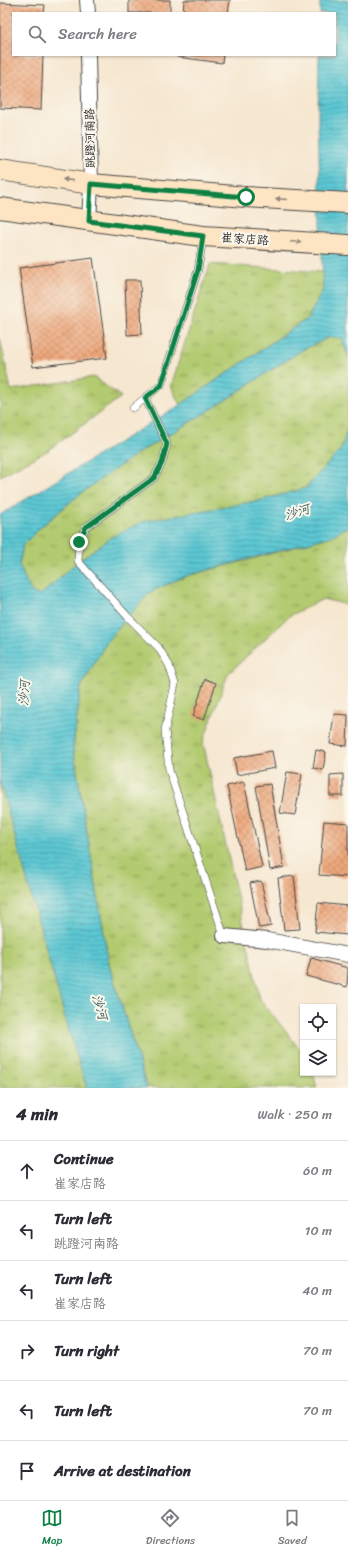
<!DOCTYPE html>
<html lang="en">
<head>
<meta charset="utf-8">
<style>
  :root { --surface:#fff; --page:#f2f2f3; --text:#2b2b33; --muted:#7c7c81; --line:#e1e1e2; --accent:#0b8043 }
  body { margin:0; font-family:Sriracha,"LXGW WenKai TC",sans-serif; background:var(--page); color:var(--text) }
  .controls { position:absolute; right:12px; bottom:12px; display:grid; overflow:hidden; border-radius:0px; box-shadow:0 1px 3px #0004 }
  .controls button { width:36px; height:36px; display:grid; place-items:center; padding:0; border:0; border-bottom:1px solid var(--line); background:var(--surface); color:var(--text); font:20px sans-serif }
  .stop { position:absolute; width:12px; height:12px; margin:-9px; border:3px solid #0b8043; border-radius:50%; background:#fff }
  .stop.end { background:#0b8043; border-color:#fff; box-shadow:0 1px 4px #0008 }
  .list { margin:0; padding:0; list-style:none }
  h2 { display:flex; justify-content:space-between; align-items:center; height:52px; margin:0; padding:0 16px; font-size:17px }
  h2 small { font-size:13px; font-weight:400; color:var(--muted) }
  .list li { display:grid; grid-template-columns:26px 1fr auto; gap:12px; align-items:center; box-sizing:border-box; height:60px; padding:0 16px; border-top:1px solid var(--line) }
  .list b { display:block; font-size:15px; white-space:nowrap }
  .list p { margin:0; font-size:13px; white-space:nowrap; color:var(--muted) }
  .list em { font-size:13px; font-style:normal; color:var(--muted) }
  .icon { flex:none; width:22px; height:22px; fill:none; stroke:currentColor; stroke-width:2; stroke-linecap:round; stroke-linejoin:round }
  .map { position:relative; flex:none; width:348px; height:1088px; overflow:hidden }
  .search { position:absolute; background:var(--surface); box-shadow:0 1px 3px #0004; left:12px; right:12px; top:12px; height:44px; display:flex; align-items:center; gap:10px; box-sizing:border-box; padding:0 14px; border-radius:0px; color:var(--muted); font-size:15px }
  .sheet { height:412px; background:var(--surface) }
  nav { display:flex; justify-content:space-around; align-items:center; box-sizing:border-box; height:56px; border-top:1px solid var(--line); background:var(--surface); font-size:11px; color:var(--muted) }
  nav a { display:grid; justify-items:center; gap:2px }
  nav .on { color:var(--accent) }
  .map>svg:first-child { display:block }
</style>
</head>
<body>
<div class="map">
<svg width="348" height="1088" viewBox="0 0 348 1088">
  <defs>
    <pattern id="grass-tufts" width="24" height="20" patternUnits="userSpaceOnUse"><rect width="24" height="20" fill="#b2ca6f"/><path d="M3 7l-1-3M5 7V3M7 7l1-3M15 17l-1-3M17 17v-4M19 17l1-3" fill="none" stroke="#91a45b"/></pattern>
    <pattern id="water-rules" width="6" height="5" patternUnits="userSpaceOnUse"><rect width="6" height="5" fill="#5bc7d3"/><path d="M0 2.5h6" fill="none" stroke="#4ba2ab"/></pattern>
    <pattern id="building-cross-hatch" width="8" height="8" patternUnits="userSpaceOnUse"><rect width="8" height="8" fill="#eea77b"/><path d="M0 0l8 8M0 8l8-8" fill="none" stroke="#c18865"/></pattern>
  </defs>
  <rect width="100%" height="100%" fill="#fbf7ec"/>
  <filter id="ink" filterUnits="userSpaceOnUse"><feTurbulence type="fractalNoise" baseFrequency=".025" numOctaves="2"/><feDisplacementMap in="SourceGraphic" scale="8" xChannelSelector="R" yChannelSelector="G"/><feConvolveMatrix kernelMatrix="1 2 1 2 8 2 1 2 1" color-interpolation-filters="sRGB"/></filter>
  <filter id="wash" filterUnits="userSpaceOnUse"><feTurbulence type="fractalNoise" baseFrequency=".012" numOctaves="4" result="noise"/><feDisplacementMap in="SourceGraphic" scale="16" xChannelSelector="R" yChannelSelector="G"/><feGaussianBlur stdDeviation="0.9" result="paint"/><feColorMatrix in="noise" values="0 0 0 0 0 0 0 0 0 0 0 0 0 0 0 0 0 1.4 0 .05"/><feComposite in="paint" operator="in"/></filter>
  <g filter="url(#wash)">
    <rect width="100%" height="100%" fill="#f6e7d0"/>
    <!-- grass -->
    <path fill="url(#grass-tufts)" stroke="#6e7a4d" d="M210 264 322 272 323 289 308 318 180 405 171 386Z
      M330 337 342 338 348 356V427L342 448 306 488 262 500 145 521 78 561 41 595 35 594 30 590 19 565 23 545 41 527 80 494 138 453 207 412 302 350Z
      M0 338 11 390 94 377 121 397 49 450 0 476Z
      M348 526V605L323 599 289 616 228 674 203 742 260 999 303 1053V1073H313L317 1088H147L109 964 73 748 81 686 107 641 150 592 186 576 256 558 332 536Z
      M0 782 68 1028 87 1088H0Z"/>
    <!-- water -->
    <path fill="url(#water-rules)" stroke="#43797f" d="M320 0H348V356L342 338 330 337 302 350 207 412 138 453 80 494 41 527 23 545 19 565 30 590 35 594 41 595 78 561 115 535 145 521 262 500 306 488 342 448 348 427V526L332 536 186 576 150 592 107 641 81 686 73 748 109 964 147 1088H87L68 1028 0 782V515L180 405 308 318 323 289 318 121 319 55H335V13H320Z"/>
    <g id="blocks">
      <!-- building -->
      <path fill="url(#building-cross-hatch)" d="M129 0H170V13H129Z
        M184 0H230L228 13H183Z
        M0 3 45 5 44 13H13V55H43L41 110 0 108Z
        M177 55H223L222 63 177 57Z
        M93 258 107 358 33 367 19 268Z
        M125 280H140L142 334 127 335Z
        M205 679 216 683 204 720 193 716Z
        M334 714 348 715 347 746 330 744Z
        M316 750 326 752 323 770 313 768Z
        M272 751 275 768 237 775 234 758Z
        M287 772 302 774 295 815 280 813Z
        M343 774V796H330V775Z
        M244 782 262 867 245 871 227 786Z
        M270 784 284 867 270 870 256 786Z
        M324 821 348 823V877L319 875Z
        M294 876 300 929 284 930 278 878Z
        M261 881 271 926 259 928 250 883Z
        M318 903 348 906V935L315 932Z
        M311 958 348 968 347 987 306 976Z"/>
    </g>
  </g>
  <g filter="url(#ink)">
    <use href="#blocks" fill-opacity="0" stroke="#494744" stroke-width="1"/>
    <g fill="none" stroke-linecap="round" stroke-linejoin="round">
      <defs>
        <path id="service" d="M145 398 167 444 162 463 154 478 86 527 79 542 78 561 128 617 158 647 169 665 175 684 165 730 169 770 224 936
          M133 408 161 385 198 270 203 238"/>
        <path id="minor" d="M87 0 88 13
          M88 55 91 184 89 221
          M224 936 267 940 348 955"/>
        <path id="secondary" d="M0 170 91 184 246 197 348 203
          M0 208 203 236 348 245"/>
      </defs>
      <!-- service casing -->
      <use href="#service" stroke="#494744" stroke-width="8"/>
      <!-- minor casing -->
      <use href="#minor" stroke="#494744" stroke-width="16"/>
      <!-- secondary casing -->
      <use href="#secondary" stroke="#494744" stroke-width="22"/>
      <!-- service -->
      <use href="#service" stroke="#fff" stroke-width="7"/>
      <!-- minor -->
      <use href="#minor" stroke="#fff" stroke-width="14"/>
      <!-- secondary -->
      <use href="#secondary" stroke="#fde5c4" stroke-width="20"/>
    </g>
    <!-- one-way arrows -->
    <defs><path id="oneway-solid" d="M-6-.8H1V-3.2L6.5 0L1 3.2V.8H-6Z"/></defs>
    <g fill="#948878">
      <use href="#oneway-solid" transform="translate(68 180) rotate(-172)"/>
      <use href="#oneway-solid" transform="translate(281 199) rotate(-176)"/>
      <use href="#oneway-solid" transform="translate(296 242) rotate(3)"/>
    </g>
  </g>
  <g fill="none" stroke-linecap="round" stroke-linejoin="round" filter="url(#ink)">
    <!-- route -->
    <path stroke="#0b8043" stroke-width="5" d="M79 542 86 527 154 478 162 463 167 444 145 398 161 386 198 270 203 236 89 221 91 184 246 197"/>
  </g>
  <g text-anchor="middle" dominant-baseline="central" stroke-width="4" stroke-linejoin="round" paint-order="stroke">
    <!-- street labels -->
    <g font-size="12" fill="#2b2b2b" stroke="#fbf7ec">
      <text transform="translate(90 138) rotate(-91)">跳蹬河南路</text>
      <text transform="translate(245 239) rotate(4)">崔家店路</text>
    </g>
    <!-- water labels -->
    <g font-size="13" font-style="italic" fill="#395a5d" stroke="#fbf7ec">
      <text transform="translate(297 512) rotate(-17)">沙河</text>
      <text transform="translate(24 693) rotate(-87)">沙河</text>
      <text transform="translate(100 1007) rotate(74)">沙河</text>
    </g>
  </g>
</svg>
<div class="controls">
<button><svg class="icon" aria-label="locate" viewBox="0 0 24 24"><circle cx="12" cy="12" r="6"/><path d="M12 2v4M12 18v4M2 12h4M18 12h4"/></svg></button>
<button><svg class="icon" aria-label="layers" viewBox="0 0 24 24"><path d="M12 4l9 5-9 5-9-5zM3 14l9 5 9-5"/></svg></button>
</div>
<div class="stop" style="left:246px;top:197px"></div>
<div class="stop end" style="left:79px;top:542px"></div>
<div class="search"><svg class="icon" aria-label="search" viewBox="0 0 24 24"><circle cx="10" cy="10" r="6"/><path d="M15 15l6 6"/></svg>Search here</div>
</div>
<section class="sheet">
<h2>4 min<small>Walk · 250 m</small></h2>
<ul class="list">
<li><svg class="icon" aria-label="ahead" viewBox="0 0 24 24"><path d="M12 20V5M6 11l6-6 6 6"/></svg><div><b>Continue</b><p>崔家店路</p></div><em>60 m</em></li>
<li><svg class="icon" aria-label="left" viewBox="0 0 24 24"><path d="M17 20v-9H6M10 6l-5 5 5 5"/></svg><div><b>Turn left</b><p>跳蹬河南路</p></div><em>10 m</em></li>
<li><svg class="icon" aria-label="left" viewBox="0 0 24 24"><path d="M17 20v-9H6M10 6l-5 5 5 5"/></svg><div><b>Turn left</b><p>崔家店路</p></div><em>40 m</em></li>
<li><svg class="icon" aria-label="right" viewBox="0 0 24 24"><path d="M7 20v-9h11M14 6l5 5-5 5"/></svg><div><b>Turn right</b></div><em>70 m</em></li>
<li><svg class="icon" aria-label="left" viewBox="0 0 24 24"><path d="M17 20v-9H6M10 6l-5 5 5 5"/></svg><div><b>Turn left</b></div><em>70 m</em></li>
<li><svg class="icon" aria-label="arrive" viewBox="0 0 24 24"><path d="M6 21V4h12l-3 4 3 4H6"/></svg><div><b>Arrive at destination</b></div></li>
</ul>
</section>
<nav>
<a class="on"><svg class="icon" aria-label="map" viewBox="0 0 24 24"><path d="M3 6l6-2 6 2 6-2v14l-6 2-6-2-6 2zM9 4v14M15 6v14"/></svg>Map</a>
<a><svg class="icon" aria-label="directions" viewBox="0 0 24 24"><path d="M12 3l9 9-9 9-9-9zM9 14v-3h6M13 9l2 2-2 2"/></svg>Directions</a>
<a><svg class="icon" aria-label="saved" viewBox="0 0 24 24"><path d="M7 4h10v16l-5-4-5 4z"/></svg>Saved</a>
</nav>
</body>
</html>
